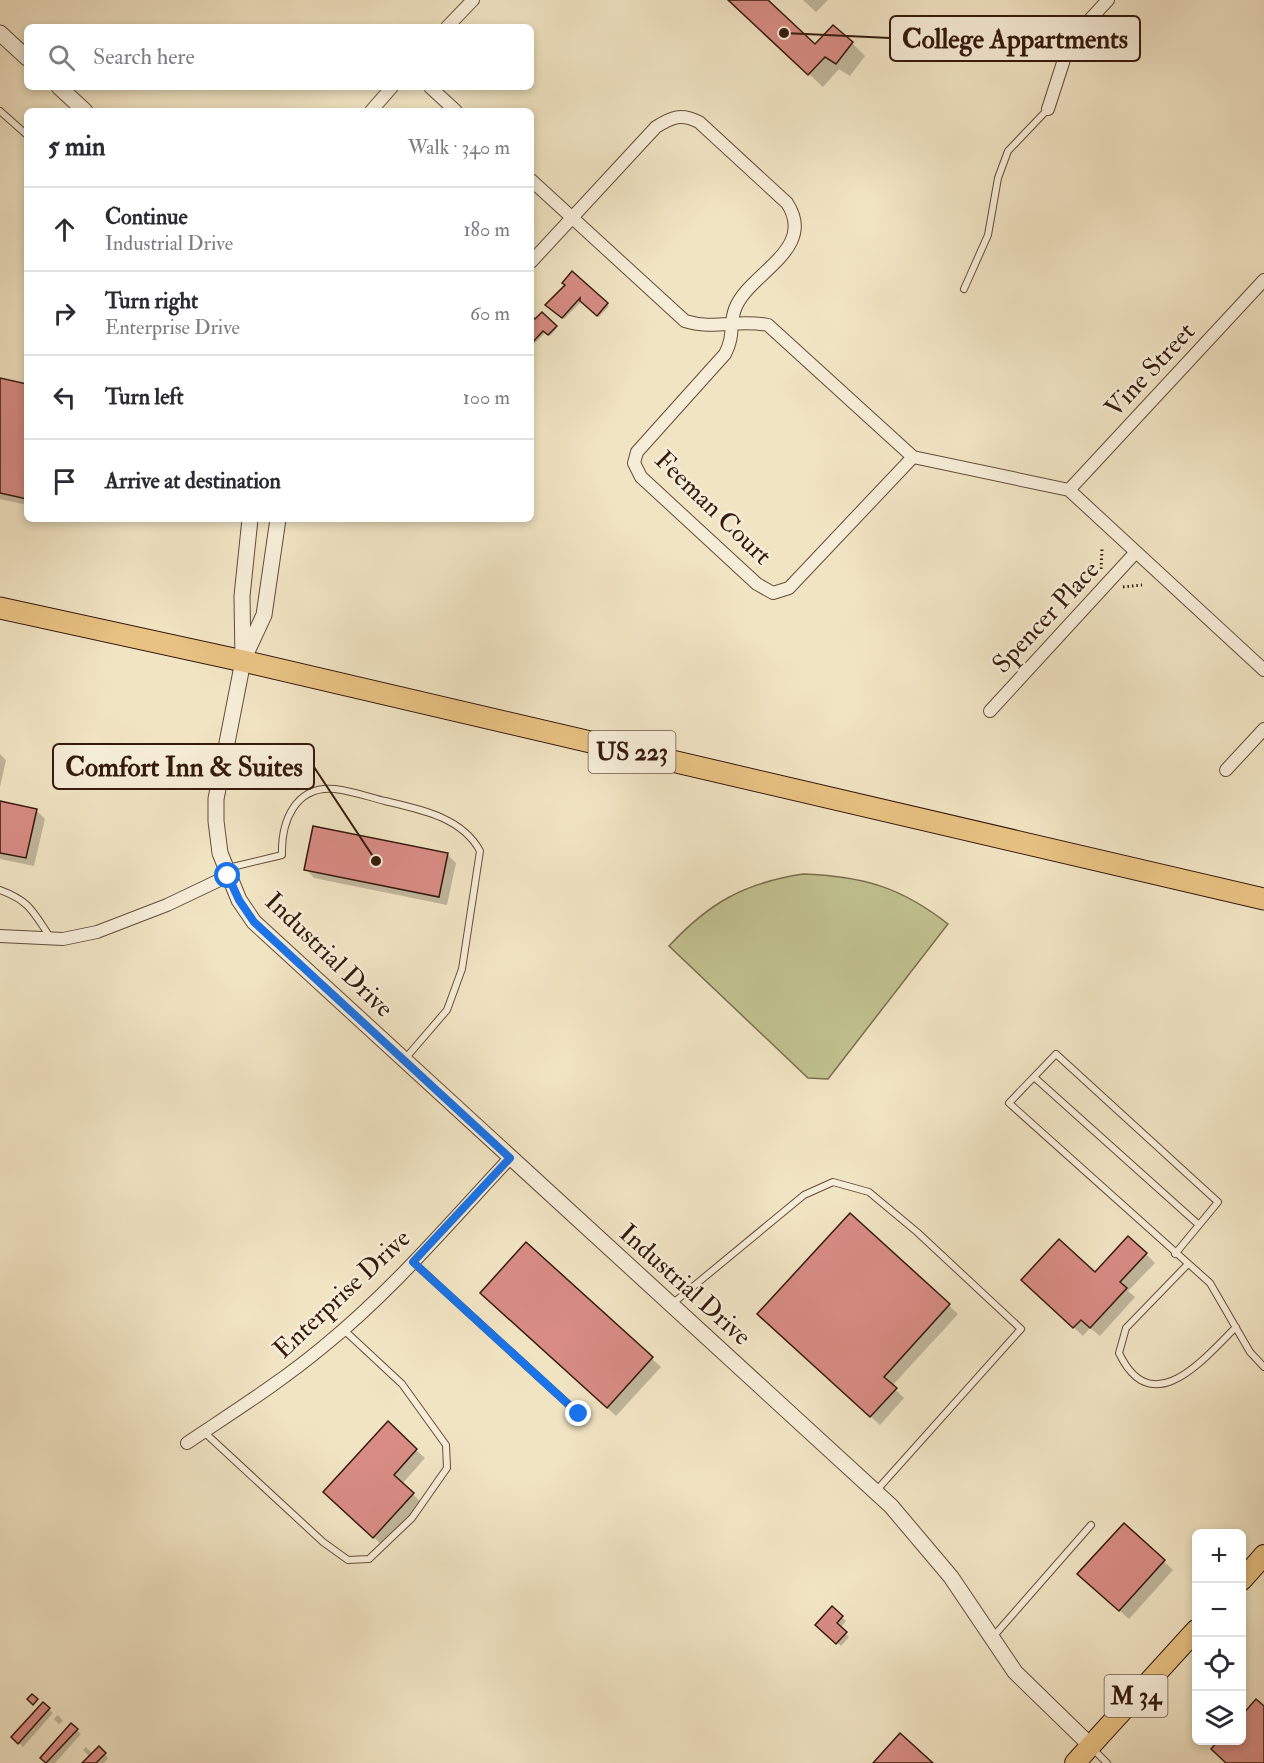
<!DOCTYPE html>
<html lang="en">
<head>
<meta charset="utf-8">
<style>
  :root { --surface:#fff; --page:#f2f2f3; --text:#2b2b33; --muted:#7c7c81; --line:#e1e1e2 }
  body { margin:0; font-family:"IM FELL Double Pica",serif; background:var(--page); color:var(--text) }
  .controls { position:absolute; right:18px; bottom:18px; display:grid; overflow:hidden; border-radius:9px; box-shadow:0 3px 9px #0003 }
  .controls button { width:54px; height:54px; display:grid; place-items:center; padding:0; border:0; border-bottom:2px solid var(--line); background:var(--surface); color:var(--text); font:30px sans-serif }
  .stop { position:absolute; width:18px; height:18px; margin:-14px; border:4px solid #1a73e8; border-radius:50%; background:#fff }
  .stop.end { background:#1a73e8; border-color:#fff; box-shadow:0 2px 6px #0008 }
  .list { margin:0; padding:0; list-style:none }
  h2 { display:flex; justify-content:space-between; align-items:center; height:78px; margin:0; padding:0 24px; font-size:26px }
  h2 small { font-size:20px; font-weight:400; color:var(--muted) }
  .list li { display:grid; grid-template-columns:39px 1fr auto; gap:18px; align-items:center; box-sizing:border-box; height:84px; padding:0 24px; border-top:2px solid var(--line) }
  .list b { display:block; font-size:22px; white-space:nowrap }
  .list p { margin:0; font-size:20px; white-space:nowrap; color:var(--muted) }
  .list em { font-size:20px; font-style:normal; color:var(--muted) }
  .icon { flex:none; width:33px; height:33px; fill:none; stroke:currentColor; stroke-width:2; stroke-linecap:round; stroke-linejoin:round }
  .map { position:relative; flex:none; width:1264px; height:1763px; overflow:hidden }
  .search { position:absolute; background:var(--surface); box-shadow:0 3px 9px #0003; left:24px; top:24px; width:510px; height:66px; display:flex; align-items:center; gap:15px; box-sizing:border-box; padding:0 21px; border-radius:9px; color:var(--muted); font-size:22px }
  .panel { position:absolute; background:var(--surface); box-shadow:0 3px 9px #0003; left:24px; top:108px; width:510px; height:414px; border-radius:9px }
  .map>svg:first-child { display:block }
</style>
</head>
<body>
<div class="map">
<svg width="1264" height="1763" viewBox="0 0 1264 1763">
  <rect width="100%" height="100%" fill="#f1e4c3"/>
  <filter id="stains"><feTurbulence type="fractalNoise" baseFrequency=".00333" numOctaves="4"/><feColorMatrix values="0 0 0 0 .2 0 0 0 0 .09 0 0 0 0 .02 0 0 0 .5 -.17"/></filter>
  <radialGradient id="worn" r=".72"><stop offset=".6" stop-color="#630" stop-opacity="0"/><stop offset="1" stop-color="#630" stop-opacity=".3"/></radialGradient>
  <!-- pitch -->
  <path fill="#c1c28f" stroke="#7b6e4e" stroke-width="1.5" d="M803 874C862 876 901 887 948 924L828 1079 808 1078 669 946C709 903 744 883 803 874Z"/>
  <!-- shadow -->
  <path fill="#0003" d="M729 0H765L815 46 852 43 865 56 850 76 839 69 823 87Z
    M803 0H828L816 12Z
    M573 273 609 306 599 317 582 301 564 319 547 305 567 285Z
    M542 314 557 328 550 336 546 332 531 347V317L535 321Z
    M0 380 27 386V505L0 499Z
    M0 754 6 760 0 787Z
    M0 802 36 810 45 819 34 866 0 859Z
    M447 854 456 863 447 905 314 878 306 869Z
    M850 1215 958 1314 892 1386 904 1398 880 1425 768 1323Z
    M526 1244 661 1367 616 1416 491 1301Z
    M1146 1254 1155 1263 1128 1291 1135 1297 1100 1336 1090 1328 1083 1336 1032 1289 1095 1274Z
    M416 1450 425 1458 402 1484 422 1503 383 1546 333 1500Z
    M1124 1525 1173 1570 1129 1619 1088 1582Z
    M832 1608 846 1621 840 1628 849 1637 841 1646 817 1625Z
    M43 1704 53 1713 23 1747 13 1737Z
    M58 1715 63 1721 59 1724 54 1719Z
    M72 1725 81 1734 55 1763H48L42 1758Z
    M86 1747 93 1754 99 1748 108 1758 104 1763H84L90 1757 83 1750Z"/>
  <!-- building -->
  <path fill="#d88c84" stroke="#351a0d" stroke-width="1.5" d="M728 0H768L815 44 833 25 853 42 836 64 825 57 808 75Z
    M572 271 608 303 597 316 580 301V298L562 318 545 305 565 285 562 283Z
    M542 312 557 326 548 335 543 331 531 344V315L535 319Z
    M0 378 27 384V499L0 493Z
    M0 801 37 809 26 858 0 853Z
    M313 826 448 853 439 897 304 870Z
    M850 1213 950 1304 884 1377 897 1388 870 1417 757 1314Z
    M1128 1236 1147 1253 1120 1282 1127 1288 1090 1328 1081 1320 1073 1328 1021 1280 1059 1239 1095 1272Z
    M526 1242 653 1357 607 1408 480 1293Z
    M388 1421 417 1449 394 1475 414 1493 373 1538 323 1492Z
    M1124 1523 1165 1560 1119 1611 1077 1574Z
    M832 1606 843 1616 837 1623 847 1632 836 1644 815 1625Z
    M32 1694 38 1699 33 1705 27 1699Z
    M1256 1699 1264 1706V1763H1226L1211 1749 1219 1740H1242V1715Z
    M43 1702 50 1708 18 1744 11 1737Z
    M71 1723 78 1729 46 1763 40 1758Z
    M900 1733 933 1763H873Z
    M99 1746 106 1753 96 1763H82Z"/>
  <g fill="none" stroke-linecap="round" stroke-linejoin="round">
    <defs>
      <path id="service" d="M0 111 27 135
        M964 289 988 235 998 178 1008 151 1048 109
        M228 868 282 855C281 822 295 785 335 789 352 791 369 797 385 801 419 809 462 817 480 851L462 969 447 1010 404 1060
        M0 890C30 901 33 912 50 937
        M1034 1077 1199 1225
        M1175 1254 1218 1202 1056 1054 1009 1103 1210 1283 1250 1352 1264 1367
        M413 1262 579 1414
        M1188 1264 1126 1328 1119 1353C1152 1422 1203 1360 1236 1327
        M672 1304 804 1195 833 1182 869 1192 917 1232 1021 1329 876 1491
        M204 1432 323 1542 348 1560 369 1559 412 1518 447 1468 446 1445 402 1384 344 1330
        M992 1638 1091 1525
        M1093 1749 1107 1763"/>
      <path id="minor" d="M447 27 473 0
        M430 87 456 111
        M1048 109 1070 41 1108 0
        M371 111 392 87
        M531 180 685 321C713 330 738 319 768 325L913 457 1069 490 1264 670
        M531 262 656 127C672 117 681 113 699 122L787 203C818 250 748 273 735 309 729 325 735 335 725 354L637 452 634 463 641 477 757 584 773 593 789 588 913 457
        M1069 490 1264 280
        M990 711 1136 552
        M1226 770 1264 729
        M0 936 63 939 97 932 167 905 228 876
        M187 1443C233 1412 281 1382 324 1346 392 1291 450 1222 510 1158"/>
      <path id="tertiary" d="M0 33 27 58
        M59 87 85 111
        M250 519 242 596 243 661 216 799V821L220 853 239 900 254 922 278 944 891 1506 951 1577 1015 1672 1091 1746
        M244 658 264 615 278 519"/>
      <path id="primary" d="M1242 1580 1264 1555
        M1075 1763 1196 1630"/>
      <path id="trunk" d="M0 608 243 661 1264 899"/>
    </defs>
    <!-- service casing -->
    <use href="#service" stroke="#644c3a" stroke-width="8"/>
    <!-- minor casing -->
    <use href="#minor" stroke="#644c3a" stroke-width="14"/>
    <!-- tertiary casing -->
    <use href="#tertiary" stroke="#644c3a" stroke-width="17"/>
    <!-- primary casing -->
    <use href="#primary" stroke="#351a0d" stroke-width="22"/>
    <!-- trunk casing -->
    <use href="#trunk" stroke="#351a0d" stroke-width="23"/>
    <!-- path -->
    <path stroke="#351a0d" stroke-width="3" stroke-dasharray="1.5 3" stroke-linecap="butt" d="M1101 569 1102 549
      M1123 587 1142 585"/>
    <!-- service -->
    <use href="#service" stroke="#f6edd8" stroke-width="6"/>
    <!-- minor -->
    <use href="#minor" stroke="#f6edd8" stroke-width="12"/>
    <!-- tertiary -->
    <use href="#tertiary" stroke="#f6edd8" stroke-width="15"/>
    <!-- primary -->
    <use href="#primary" stroke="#e8c282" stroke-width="20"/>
    <!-- trunk -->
    <use href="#trunk" stroke="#e8c282" stroke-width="21"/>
  </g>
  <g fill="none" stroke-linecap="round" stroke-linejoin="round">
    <!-- route -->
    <path stroke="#1a73e8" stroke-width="8" d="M228 876 239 900 254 922 510 1158 413 1262 579 1414"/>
  </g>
  <g text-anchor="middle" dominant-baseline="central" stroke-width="5" stroke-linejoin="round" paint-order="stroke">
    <!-- shield labels -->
    <g fill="#f6edd8" stroke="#6f594a" stroke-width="1.5">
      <rect x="588.5" y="731" width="87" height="42" rx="4.5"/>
      <rect x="1104.5" y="1675" width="63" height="42" rx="4.5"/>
    </g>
    <g font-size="24" font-weight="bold" fill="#351a0d">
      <text x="632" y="752">US 223</text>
      <text x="1136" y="1696">M 34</text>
    </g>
    <!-- street labels -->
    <g font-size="26" fill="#351a0d" stroke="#f6edd8">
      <text transform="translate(1150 370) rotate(-47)">Vine Street</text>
      <text transform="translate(713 508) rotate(44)">Feeman Court</text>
      <text transform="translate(1046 617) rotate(-47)">Spencer Place</text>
      <text transform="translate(329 955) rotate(44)">Industrial Drive</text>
      <text transform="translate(685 1285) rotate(42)">Industrial Drive</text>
      <text transform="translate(342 1294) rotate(-43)">Enterprise Drive</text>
    </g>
  </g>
  <!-- callouts -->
  <path fill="none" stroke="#351a0d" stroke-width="2" d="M784 33L890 38M376 861L314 767"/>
  <g fill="#351a0d" stroke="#f6edd8" stroke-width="2">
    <circle cx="784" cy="33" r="6"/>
    <circle cx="376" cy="861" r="6"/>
  </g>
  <g fill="#f6edd8" stroke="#351a0d" stroke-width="2">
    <rect x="890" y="16" width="250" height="45" rx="6"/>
    <rect x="53" y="744" width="261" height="45" rx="6"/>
  </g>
  <g font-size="27" text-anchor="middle" font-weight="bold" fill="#351a0d">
    <text x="1015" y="48">College Appartments</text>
    <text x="184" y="776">Comfort Inn &amp; Suites</text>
  </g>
  <rect width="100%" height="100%" filter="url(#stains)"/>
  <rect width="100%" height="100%" fill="url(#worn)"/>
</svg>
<div class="controls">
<button>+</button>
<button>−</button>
<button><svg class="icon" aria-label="locate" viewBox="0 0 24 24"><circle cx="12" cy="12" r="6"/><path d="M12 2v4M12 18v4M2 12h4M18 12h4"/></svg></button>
<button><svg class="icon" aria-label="layers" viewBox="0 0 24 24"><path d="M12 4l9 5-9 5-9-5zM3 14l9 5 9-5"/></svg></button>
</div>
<div class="stop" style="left:228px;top:876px"></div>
<div class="stop end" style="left:579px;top:1414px"></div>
<div class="search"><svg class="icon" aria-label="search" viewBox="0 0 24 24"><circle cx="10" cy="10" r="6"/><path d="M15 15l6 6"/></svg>Search here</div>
<section class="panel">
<h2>5 min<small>Walk · 340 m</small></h2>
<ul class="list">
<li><svg class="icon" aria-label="ahead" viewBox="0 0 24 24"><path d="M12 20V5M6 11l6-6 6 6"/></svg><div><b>Continue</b><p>Industrial Drive</p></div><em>180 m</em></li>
<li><svg class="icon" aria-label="right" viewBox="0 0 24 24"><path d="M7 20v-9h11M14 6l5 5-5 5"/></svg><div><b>Turn right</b><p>Enterprise Drive</p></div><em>60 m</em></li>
<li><svg class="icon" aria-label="left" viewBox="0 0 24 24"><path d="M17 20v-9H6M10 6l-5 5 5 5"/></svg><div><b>Turn left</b></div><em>100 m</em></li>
<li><svg class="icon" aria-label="arrive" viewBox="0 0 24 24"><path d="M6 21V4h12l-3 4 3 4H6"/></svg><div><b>Arrive at destination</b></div></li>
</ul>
</section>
</div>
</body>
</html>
